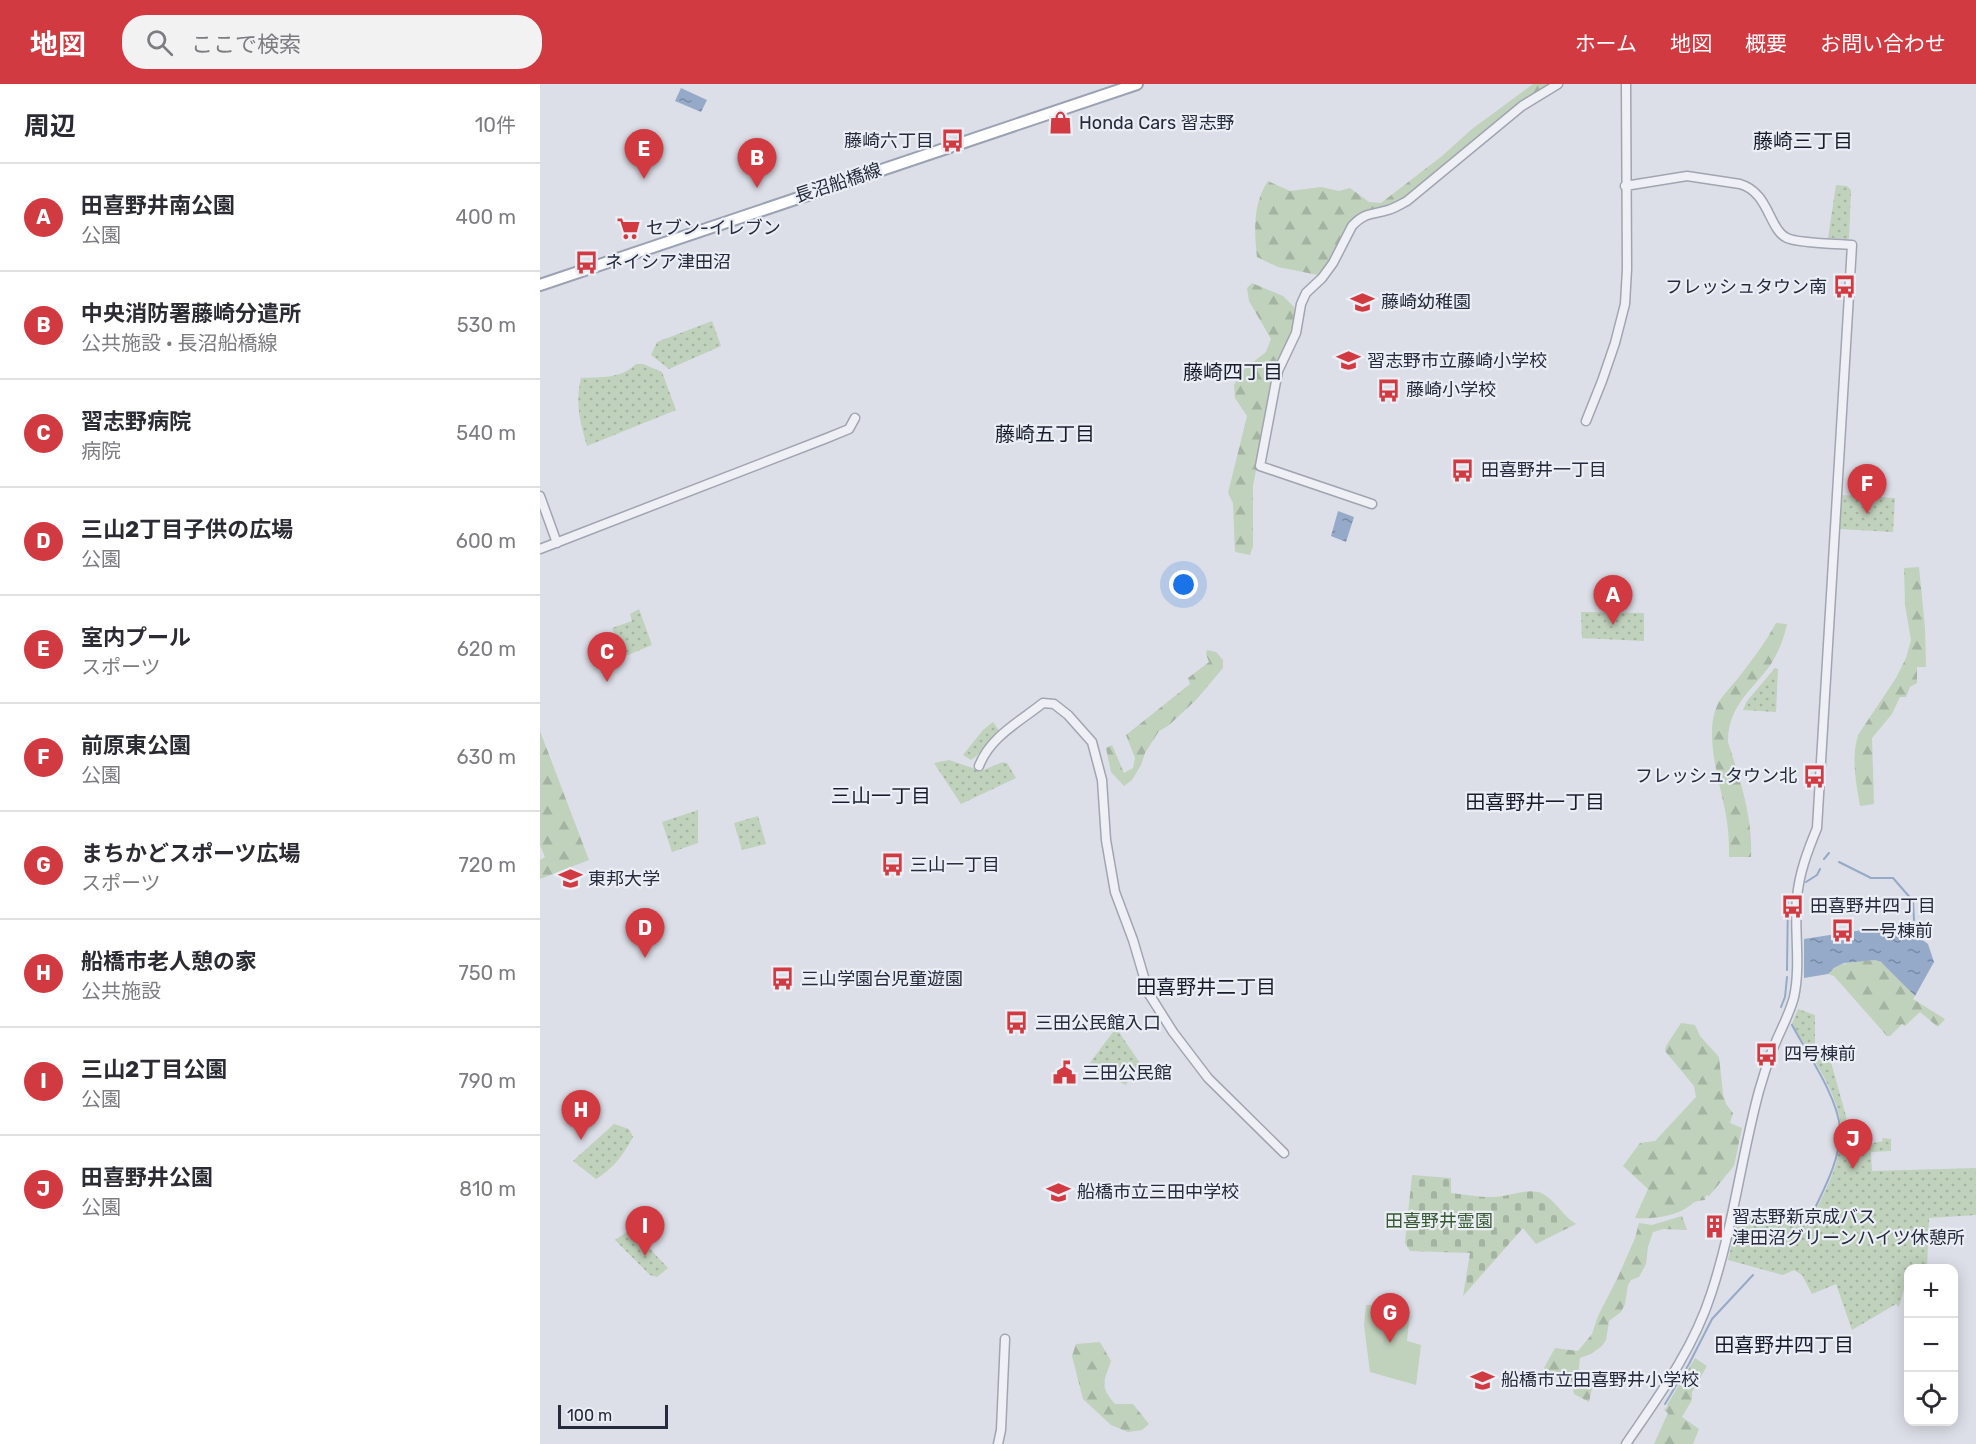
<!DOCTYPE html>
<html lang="ja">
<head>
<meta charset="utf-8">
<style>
  :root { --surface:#fff; --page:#f2f2f3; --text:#2b2b33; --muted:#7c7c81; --line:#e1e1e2; --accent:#d23a42 }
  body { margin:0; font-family:Rubik,"Noto Sans JP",sans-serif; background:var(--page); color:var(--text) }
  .controls { position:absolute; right:18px; bottom:18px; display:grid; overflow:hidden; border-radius:12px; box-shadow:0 3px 15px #0003 }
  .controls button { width:54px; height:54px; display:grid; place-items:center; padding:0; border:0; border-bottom:2px solid var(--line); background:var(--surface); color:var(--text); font:30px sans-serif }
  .scale { position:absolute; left:18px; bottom:15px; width:110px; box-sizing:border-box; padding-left:6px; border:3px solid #252b3d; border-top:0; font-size:16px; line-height:21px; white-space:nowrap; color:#252b3d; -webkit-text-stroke:4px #ebeef4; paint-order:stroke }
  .you { position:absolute; left:644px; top:501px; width:21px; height:21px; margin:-15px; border:4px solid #fff; border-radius:50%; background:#1a73e8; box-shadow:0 0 0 9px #1a73e833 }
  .badge { display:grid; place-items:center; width:39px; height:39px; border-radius:50%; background:var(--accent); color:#fff; font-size:20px; font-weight:700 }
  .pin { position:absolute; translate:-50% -50px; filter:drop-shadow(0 2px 3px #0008) }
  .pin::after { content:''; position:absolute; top:32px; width:21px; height:18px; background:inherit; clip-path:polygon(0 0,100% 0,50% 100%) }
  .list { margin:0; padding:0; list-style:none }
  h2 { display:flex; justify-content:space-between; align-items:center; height:78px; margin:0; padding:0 24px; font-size:26px }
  h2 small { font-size:20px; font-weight:400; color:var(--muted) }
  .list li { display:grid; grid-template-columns:39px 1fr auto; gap:18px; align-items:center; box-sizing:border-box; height:108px; padding:0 24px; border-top:2px solid var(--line) }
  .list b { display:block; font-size:22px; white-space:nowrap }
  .list p { margin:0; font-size:20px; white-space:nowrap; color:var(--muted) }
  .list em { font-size:20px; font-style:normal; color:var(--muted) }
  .icon { flex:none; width:33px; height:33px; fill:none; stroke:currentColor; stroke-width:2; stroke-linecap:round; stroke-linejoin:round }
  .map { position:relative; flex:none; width:1436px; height:1360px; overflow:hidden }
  header { display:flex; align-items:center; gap:36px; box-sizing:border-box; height:84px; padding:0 30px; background:var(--accent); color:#fff }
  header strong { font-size:28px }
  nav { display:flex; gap:33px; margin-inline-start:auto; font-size:21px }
  .search { width:420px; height:54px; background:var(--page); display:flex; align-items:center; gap:15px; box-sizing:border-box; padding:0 21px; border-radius:24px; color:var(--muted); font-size:22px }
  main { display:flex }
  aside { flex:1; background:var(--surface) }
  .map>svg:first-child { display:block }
</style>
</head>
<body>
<header>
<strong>地図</strong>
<div class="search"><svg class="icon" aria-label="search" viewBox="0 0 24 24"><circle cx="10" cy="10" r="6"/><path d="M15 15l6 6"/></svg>ここで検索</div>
<nav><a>ホーム</a><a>地図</a><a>概要</a><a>お問い合わせ</a></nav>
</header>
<main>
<aside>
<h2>周辺<small>10件</small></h2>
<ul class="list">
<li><span class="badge">A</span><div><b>田喜野井南公園</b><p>公園</p></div><em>400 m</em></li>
<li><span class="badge">B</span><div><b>中央消防署藤崎分遣所</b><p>公共施設 · 長沼船橋線</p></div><em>530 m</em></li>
<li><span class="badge">C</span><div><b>習志野病院</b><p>病院</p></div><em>540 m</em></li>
<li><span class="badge">D</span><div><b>三山2丁目子供の広場</b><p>公園</p></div><em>600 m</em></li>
<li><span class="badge">E</span><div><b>室内プール</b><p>スポーツ</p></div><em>620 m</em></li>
<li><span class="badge">F</span><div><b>前原東公園</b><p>公園</p></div><em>630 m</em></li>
<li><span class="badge">G</span><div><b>まちかどスポーツ広場</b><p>スポーツ</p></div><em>720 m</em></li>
<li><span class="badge">H</span><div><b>船橋市老人憩の家</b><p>公共施設</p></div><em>750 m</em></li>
<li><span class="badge">I</span><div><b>三山2丁目公園</b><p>公園</p></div><em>790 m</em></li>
<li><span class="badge">J</span><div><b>田喜野井公園</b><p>公園</p></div><em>810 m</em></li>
</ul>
</aside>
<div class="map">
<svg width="1436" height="1360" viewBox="0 0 1436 1360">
  <defs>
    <pattern id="forest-firs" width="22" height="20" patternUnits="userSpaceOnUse" patternTransform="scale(1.5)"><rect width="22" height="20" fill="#c0d1bc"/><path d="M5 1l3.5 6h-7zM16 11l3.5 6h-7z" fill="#a5b4a2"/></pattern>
    <pattern id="cemetery-stones" width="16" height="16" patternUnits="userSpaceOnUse" patternTransform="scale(1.5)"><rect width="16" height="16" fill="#c0d1bc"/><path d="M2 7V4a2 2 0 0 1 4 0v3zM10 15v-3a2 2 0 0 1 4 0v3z" fill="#a5b4a2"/></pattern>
    <pattern id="park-dots" width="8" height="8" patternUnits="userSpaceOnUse" patternTransform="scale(1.5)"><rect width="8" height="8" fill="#c0d1bc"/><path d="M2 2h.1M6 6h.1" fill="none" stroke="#a5b4a2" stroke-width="1.8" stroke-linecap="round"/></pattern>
    <pattern id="water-ripples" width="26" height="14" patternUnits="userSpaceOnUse" patternTransform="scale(1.5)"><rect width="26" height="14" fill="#95a9c8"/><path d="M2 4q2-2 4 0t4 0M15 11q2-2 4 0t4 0" fill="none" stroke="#798aa4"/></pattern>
  </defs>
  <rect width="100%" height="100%" fill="#dcdfe7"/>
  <!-- forest -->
  <path fill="url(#forest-firs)" d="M993 0H1009L980 19 865 114 845 124 824 128 813 137 797 166 778 191 738 183 717 173C714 147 713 119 728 97L750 107 781 103 799 107 810 104 829 118 841 119 902 72 932 45Z
    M712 199 743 212 754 223 756 238 735 287 713 402V462L710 471 695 468 693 419 688 409 707 332 695 314 694 301 702 287 726 268 731 255 709 217 707 204Z
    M1379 483 1385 544 1386 583H1377V599L1370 603 1366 613H1360L1352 630 1332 654 1334 720 1320 722C1316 698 1311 676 1318 651L1356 594 1366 574 1371 556 1365 521 1364 484Z
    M1236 539 1247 540C1244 554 1239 567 1231 580 1212 607 1188 621 1188 658 1200 696 1213 733 1211 773H1189C1189 764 1189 755 1188 746 1185 709 1160 652 1179 618 1184 609 1193 601 1199 593 1212 576 1226 558 1236 539Z
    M667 566 676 568 683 576V584L656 616 628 642 619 647 605 669 601 681 592 696 584 702 571 688 566 664 572 661 584 689 593 684 595 674 586 651 650 600 648 594 669 578 666 570Z
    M0 647 49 776 0 795V776L5 773 0 761Z
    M1335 876C1348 879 1365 902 1375 912L1373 915 1405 935 1398 943 1380 928 1365 942 1362 940 1350 952H1347L1294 892 1288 890C1301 876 1317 878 1335 876Z
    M1141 939 1155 941 1160 952 1179 973 1183 1010 1186 1020 1193 1029 1190 1039 1202 1044 1194 1082 1169 1112 1166 1111 1165 1116C1151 1117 1153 1121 1143 1126 1129 1133 1111 1135 1095 1134L1108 1105 1083 1082 1100 1059 1115 1057 1156 1013 1154 1002 1125 967 1126 962Z
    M1142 1132 1147 1146 1123 1145 1113 1148 1108 1163 1106 1180 1099 1193 1091 1196 1088 1201 1085 1220 1081 1228 1069 1237 1066 1256 1062 1262 1051 1270 1040 1274 1038 1291 1043 1293 1045 1302 1052 1304 1049 1318 1034 1310 1031 1295 1027 1292 1007 1296 1004 1284 1015 1264 1038 1267 1052 1250 1058 1232 1078 1193 1095 1154 1099 1139 1112 1141Z
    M560 1258 571 1277C564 1298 559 1302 575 1320H593L609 1340 602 1346 588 1348 571 1341 543 1315 532 1272 536 1260Z
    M1155 1274 1167 1282 1152 1308V1316L1142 1333 1159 1345 1153 1360H1114L1128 1329 1124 1326 1128 1322 1127 1321Z"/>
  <!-- cemetery -->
  <path fill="url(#cemetery-stones)" d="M872 1091 911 1094V1109C928 1111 947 1115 963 1112 976 1110 993 1103 1005 1111 1017 1119 1023 1132 1036 1140L996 1160 983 1144 923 1212 930 1169 870 1167 865 1159Z"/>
  <!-- park -->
  <path fill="url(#park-dots)" d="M1296 101 1307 102 1311 106 1309 154 1308 155 1288 154Z
    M172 237 181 262 129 285 111 271 117 258Z
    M96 280H103L122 288 136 326 47 362C40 338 35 319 41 294 61 293 81 295 96 280Z
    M1301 411 1355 414 1353 448 1300 445Z
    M99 525 112 561 83 573 72 544 92 537 90 530Z
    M1041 528 1104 529V557L1042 554Z
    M1235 584 1238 585 1236 628 1203 626 1207 617Z
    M453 638 460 648C450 656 442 669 431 676L423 671 443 646Z
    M409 676 441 687 463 678 467 679 476 694 421 720 394 679Z
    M158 726V759L132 768 122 738Z
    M218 732 226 760 202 766 194 739Z
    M1258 925 1275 931V963L1287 964 1306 1032 1310 1060 1319 1062 1343 1057 1342 1054 1351 1055V1067L1331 1068 1332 1087 1436 1084V1131L1389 1134 1387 1184H1368V1191L1359 1223 1356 1220 1312 1246 1296 1200 1272 1210 1262 1191 1254 1186 1243 1191 1188 1176 1199 1129 1265 1138 1268 1141C1285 1109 1308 1068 1299 1031 1292 1000 1268 967 1252 940Z
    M576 944 604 985 601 989 594 985 586 1001 552 984 549 980Z
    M74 1040 89 1045 93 1053C84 1070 73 1085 56 1095L33 1077Z
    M91 1145 128 1184 117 1193 110 1191 75 1156Z"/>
  <!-- pitch -->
  <path fill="#c0d1bc" d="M859 1220V1227L870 1228 867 1257 881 1261 876 1301 830 1288 824 1241 826 1221Z"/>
  <!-- water -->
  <path fill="url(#water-ripples)" d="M141 4 167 16 161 28 135 17Z
    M798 427 814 433 806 458 791 452Z
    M1355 841 1372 848 1388 860 1394 878 1375 912 1341 878 1335 876 1304 879 1294 884 1288 890 1264 894V855Z"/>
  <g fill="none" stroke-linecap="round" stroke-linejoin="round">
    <!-- stream -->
    <path stroke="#95a9c8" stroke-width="2" d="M1284 775 1289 769
      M1299 778 1331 794H1353L1373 817 1374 836
      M1266 798 1277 791 1280 785
      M1247 886 1248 813
      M1241 923 1245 913 1247 893
      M1252 941C1267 969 1298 1013 1300 1045 1301 1078 1280 1112 1267 1141
      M1125 1320 1149 1280 1172 1235 1213 1191"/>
    <defs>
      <path id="tertiary" d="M1085 102 1147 92 1200 100C1229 108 1229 146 1247 154 1256 159 1298 160 1312 161L1277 744C1268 766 1259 789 1257 814 1254 846 1261 881 1254 913 1250 929 1241 945 1235 960 1228 975 1224 991 1219 1007 1201 1074 1193 1144 1171 1210 1153 1266 1118 1313 1086 1360
        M1046 337 1062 297 1075 259 1085 220 1087 185 1086 0
        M0 412 17 459
        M832 420 720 382 738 287 756 249 761 220 766 209 782 194 793 179 812 142C825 128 832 131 848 126 855 124 861 120 867 117L982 22 1018 0
        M0 465 287 354 309 345 315 334
        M439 682C450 653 479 638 503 619L514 620 528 631 552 658 562 696 566 756 575 808 593 856 609 910 633 948 668 994 744 1069
        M458 1360 461 1346 465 1255"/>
      <path id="primary" d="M0 201 597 0"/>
    </defs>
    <!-- tertiary casing -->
    <use href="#tertiary" stroke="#a1a5b1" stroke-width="11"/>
    <!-- primary casing -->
    <use href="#primary" stroke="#9ba2b3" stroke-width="14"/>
    <!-- tertiary -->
    <use href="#tertiary" stroke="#eef0f5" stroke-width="8"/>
    <!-- primary -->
    <use href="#primary" stroke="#fff" stroke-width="10"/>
  </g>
  <!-- icons -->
  <defs>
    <symbol id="shop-bare" viewBox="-9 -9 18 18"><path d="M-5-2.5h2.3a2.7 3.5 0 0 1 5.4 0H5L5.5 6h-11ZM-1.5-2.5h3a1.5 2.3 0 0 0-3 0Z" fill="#d23a42" stroke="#ebeef4" stroke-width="2.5" paint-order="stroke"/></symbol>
    <symbol id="bus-bare" viewBox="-9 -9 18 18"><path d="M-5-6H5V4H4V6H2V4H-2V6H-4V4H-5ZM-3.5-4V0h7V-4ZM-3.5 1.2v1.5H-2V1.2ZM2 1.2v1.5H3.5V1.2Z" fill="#d23a42" stroke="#ebeef4" stroke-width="2.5" paint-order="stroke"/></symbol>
    <symbol id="supermarket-bare" viewBox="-9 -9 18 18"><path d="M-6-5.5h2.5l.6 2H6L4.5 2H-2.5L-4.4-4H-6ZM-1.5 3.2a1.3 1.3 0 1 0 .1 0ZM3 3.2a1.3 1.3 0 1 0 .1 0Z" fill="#d23a42" stroke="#ebeef4" stroke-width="2.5" paint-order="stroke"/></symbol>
    <symbol id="school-bare" viewBox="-9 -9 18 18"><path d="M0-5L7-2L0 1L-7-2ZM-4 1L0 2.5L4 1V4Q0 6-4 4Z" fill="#d23a42" stroke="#ebeef4" stroke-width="2.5" paint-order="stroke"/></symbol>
    <symbol id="university-bare" viewBox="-9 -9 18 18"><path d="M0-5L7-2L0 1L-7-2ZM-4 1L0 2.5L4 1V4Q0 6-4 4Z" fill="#d23a42" stroke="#ebeef4" stroke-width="2.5" paint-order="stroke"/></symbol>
    <symbol id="civic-bare" viewBox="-9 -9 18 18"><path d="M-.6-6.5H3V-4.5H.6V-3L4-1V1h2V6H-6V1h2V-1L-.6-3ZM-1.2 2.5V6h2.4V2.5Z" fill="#d23a42" stroke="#ebeef4" stroke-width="2.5" paint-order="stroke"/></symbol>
    <symbol id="building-bare" viewBox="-9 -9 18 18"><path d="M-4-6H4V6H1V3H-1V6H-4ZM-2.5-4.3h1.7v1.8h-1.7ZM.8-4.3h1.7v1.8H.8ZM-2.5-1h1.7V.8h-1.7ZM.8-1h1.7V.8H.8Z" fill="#d23a42" stroke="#ebeef4" stroke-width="2.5" paint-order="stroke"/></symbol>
  </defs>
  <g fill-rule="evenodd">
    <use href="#shop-bare" x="504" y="22" width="33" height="33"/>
    <use href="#bus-bare" x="396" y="40" width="33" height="33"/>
    <use href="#supermarket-bare" x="72" y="128" width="33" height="33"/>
    <use href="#bus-bare" x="30" y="162" width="33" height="33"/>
    <use href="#bus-bare" x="1288" y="186" width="33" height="33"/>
    <use href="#school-bare" x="806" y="202" width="33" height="33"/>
    <use href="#school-bare" x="792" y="260" width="33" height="33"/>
    <use href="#bus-bare" x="832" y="290" width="33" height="33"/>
    <use href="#bus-bare" x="906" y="370" width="33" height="33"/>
    <use href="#bus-bare" x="1258" y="676" width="33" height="33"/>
    <use href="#bus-bare" x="336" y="764" width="33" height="33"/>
    <use href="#university-bare" x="14" y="778" width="33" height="33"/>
    <use href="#bus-bare" x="1236" y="806" width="33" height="33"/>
    <use href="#bus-bare" x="1286" y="830" width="33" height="33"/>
    <use href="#bus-bare" x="226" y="878" width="33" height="33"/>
    <use href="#bus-bare" x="460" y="922" width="33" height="33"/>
    <use href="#bus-bare" x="1210" y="954" width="33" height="33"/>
    <use href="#civic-bare" x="508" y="972" width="33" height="33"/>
    <use href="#school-bare" x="502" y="1092" width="33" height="33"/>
    <use href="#building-bare" x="1158" y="1126" width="33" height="33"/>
    <use href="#school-bare" x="926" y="1280" width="33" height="33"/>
  </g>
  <g text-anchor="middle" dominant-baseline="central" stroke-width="4.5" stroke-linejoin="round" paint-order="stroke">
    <!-- poi labels -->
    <g font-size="18" fill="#252b3d" stroke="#ebeef4" text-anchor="start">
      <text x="539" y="39">Honda Cars 習志野</text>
      <text x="394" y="57" text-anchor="end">藤崎六丁目</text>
      <text x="106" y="144">セブン-イレブン</text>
      <text x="65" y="178">ネイシア津田沼</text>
      <text x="1287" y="203" text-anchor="end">フレッシュタウン南</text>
      <text x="841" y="218">藤崎幼稚園</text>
      <text x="827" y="277">習志野市立藤崎小学校</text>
      <text x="866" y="306">藤崎小学校</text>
      <text x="941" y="386">田喜野井一丁目</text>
      <text x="1257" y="692" text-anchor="end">フレッシュタウン北</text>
      <text x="370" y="781">三山一丁目</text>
      <text x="48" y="795">東邦大学</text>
      <text x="1270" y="822">田喜野井四丁目</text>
      <text x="1321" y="847">一号棟前</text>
      <text x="261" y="895">三山学園台児童遊園</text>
      <text x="495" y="939">三田公民館入口</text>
      <text x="1244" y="970">四号棟前</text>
      <text x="542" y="989">三田公民館</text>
      <text x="537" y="1108">船橋市立三田中学校</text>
      <text x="1192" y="1133">習志野新京成バス<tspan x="1192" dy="21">津田沼グリーンハイツ休憩所</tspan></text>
      <text x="961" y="1296">船橋市立田喜野井小学校</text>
    </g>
    <!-- street labels -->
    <g font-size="18" fill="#252b3d" stroke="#ebeef4">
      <text transform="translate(298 99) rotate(-18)">長沼船橋線</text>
    </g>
    <!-- park labels -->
    <g font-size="18" fill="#365932" stroke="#ebeef4">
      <text x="899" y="1137">田喜野井霊園</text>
    </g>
    <!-- neighbourhood labels -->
    <g font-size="20" fill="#181d2e" stroke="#ebeef4">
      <text x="1263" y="57">藤崎三丁目</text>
      <text x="693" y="288">藤崎四丁目</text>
      <text x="505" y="350">藤崎五丁目</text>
      <text x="341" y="712">三山一丁目</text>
      <text x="995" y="718">田喜野井一丁目</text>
      <text x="666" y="903">田喜野井二丁目</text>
      <text x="1244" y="1261">田喜野井四丁目</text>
    </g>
  </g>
</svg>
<div class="controls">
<button>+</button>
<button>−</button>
<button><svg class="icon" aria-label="locate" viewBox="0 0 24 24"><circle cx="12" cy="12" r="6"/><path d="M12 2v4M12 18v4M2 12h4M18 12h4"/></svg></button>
</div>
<div class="scale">100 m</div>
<div class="you"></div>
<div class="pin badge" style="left:1073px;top:541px">A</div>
<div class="pin badge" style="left:217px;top:104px">B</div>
<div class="pin badge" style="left:67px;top:598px">C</div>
<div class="pin badge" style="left:105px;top:874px">D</div>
<div class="pin badge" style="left:104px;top:95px">E</div>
<div class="pin badge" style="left:1327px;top:430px">F</div>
<div class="pin badge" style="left:850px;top:1259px">G</div>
<div class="pin badge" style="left:41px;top:1056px">H</div>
<div class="pin badge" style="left:105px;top:1172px">I</div>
<div class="pin badge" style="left:1313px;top:1085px">J</div>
</div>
</main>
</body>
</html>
